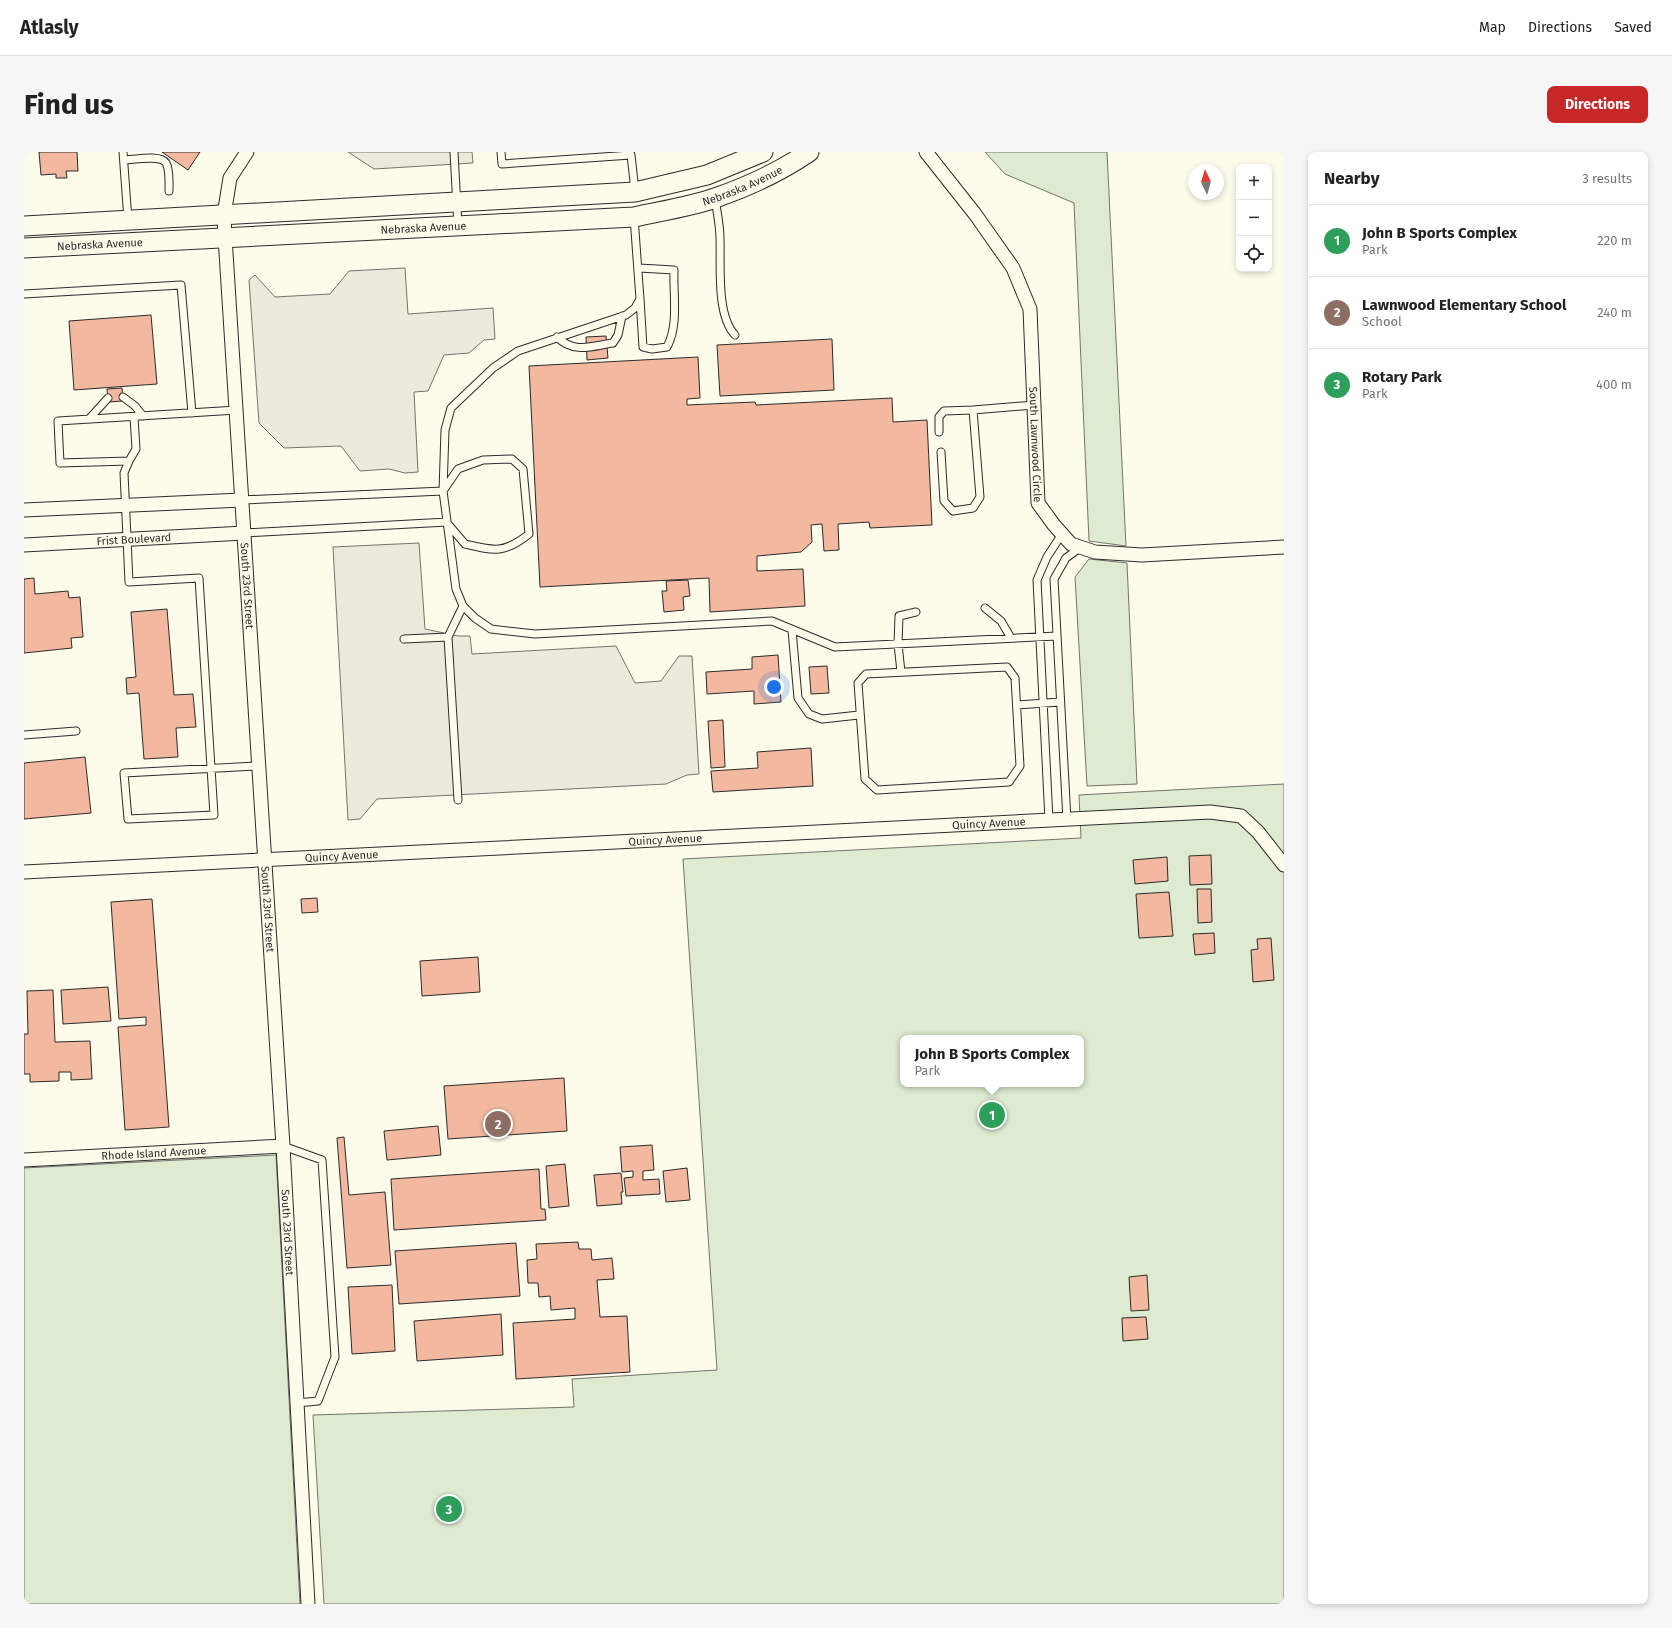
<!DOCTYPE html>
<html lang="en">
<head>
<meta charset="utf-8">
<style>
  :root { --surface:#fff; --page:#f6f6f6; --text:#222; --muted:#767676; --line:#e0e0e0; --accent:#c62828 }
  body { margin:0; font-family:"Fira Sans",sans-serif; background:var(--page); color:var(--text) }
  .controls { position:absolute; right:12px; top:12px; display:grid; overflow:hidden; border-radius:8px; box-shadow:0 2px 6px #0003 }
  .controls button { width:36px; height:36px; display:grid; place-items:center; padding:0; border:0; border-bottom:1px solid var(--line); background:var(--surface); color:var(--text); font:20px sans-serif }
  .compass { position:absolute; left:1164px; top:12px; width:36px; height:36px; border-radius:50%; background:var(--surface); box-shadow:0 2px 6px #0003; rotate:355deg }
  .you { position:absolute; left:750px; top:535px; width:14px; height:14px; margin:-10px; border:3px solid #fff; border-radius:50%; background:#1a73e8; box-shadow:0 0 0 6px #1a73e833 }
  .badge { display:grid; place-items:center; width:26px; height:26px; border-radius:50%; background:var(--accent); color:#fff; font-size:13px; font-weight:700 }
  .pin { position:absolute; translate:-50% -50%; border:2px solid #fff; box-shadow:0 1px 4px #0006 }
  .popup { position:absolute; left:876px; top:883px; width:184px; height:52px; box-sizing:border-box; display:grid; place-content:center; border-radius:8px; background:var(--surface); filter:drop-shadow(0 1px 3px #0005); font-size:13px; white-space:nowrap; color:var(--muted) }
  .popup b { font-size:15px; color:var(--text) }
  .popup::after { content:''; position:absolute; left:50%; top:100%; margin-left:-8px; border:8px solid transparent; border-top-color:var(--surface) }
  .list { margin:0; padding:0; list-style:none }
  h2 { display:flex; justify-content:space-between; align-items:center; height:52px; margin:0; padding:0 16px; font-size:17px }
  h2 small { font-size:13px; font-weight:400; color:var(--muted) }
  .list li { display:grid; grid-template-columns:26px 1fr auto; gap:12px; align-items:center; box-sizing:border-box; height:72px; padding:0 16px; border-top:1px solid var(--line) }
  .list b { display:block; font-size:15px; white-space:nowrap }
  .list p { margin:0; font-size:13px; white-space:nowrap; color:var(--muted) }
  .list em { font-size:13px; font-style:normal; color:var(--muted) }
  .icon { flex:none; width:22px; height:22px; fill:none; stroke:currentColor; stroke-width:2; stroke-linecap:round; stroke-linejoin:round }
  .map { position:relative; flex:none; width:1260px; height:1452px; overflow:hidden; border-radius:8px }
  header { display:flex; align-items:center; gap:24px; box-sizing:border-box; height:56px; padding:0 20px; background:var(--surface); border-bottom:1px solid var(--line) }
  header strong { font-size:19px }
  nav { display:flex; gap:22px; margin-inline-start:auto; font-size:14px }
  .intro { display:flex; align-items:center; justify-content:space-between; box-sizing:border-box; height:96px; padding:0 24px }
  h1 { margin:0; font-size:28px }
  .button { padding:10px 18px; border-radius:8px; background:var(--accent); color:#fff; font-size:14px; font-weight:700 }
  main { display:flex; gap:24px; padding:0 24px }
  aside { flex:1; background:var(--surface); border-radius:8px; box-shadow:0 2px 6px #0003 }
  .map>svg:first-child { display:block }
</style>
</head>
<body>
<header>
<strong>Atlasly</strong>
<nav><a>Map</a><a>Directions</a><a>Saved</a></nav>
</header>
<div class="intro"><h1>Find us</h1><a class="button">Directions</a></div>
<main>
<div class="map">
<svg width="1260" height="1452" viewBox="0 0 1260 1452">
  <rect width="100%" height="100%" fill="#fdfbea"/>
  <!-- green -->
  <path fill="#deebd1" stroke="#74746e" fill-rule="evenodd" d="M961 0H1083L1102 394 1065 389 1050 51 981 22Z
    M1065 407 1103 411 1113 632 1063 634 1051 425Z
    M1260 632V1452H300L289 1263 550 1255 548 1227 693 1218 659 707 1057 686 1055 643ZM879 886H1057V932H879Z
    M252 1003 276 1452H0V1016Z"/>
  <!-- parking -->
  <path fill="#eceadb" stroke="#74746e" d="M324 0H448L449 11 350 17Z
    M381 116 384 162 469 156 471 187 460 188 445 201 420 203 404 239 390 240 394 320 381 321 365 317 336 319 317 294 260 296 235 271 225 128 231 123 251 145 306 142 325 119Z
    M395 391 401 477 434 484H446L448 502 592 494 611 531 637 529 655 504H668L675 622 663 623 642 632 353 647 336 667 324 668 309 395Z"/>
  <!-- building -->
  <path fill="#f2b8a0" stroke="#2b2b2b" d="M15 0H53L54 19H42L43 26H32V22L17 23Z
    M138 0H176L164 18Z
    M127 163 133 232 50 238 45 169Z
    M582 184 584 206 563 208 562 185Z
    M808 187 810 238 696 244 693 193Z
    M674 205 676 246 663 247V253L731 250 732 253 868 246 869 270 903 268 908 373 846 376 845 370 814 372 815 398 800 399 798 372 787 373 788 390 777 400 733 404V419L779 417 781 454 686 460 685 426 516 435 505 214Z
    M98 236 99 249 84 250 83 237Z
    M10 426 11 442 44 439 45 446 56 445 59 485 47 486 48 496 0 501V427Z
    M664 428 666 444 659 445 660 458 640 460 638 439H643L642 429Z
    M143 457 150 543 169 542 172 575 152 576 154 605 120 607 115 541 103 542 102 526 112 525 107 460Z
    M754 503 757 550 730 552V539L683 542 682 520 728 517V505Z
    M803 514 805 541 787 542 785 515Z
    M699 568 701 615 687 616 684 569Z
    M787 596 789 634 689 640 687 619 734 616 733 600Z
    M61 605 67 661 0 667V611Z
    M1187 703 1188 732 1166 733 1165 704Z
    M1143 705 1144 729 1111 732 1109 708Z
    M1173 737H1187L1188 770 1174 771Z
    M1145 740 1149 784 1115 786 1112 742Z
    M293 746 294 760 278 761 277 747Z
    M128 747 145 975 101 978 94 875 122 873V865L95 867 87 750Z
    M1190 781 1191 801 1171 803 1169 782Z
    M1247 786 1250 828 1229 830 1227 798 1234 797 1233 787Z
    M454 805 456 840 398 844 396 809Z
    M84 835 87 869 39 872 37 838Z
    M29 838 31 890 66 889 68 927 47 928V920H35V929L6 930V922H0V882H4L3 839Z
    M540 926 543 979 424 987 420 934Z
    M414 974 417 1003 363 1008 360 979Z
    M320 985 325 1043 361 1040 367 1113 323 1116 313 986Z
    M628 993 630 1018 619 1019V1028L635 1027 636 1042 602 1044 600 1026 609 1025V1019L598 1020 596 995Z
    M541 1012 545 1054 525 1056 522 1014Z
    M663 1016 666 1048 642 1050 639 1019Z
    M515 1017 517 1057H521L522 1068 370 1078 367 1027Z
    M597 1021 599 1040H597L598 1052 573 1054 570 1023Z
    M554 1090 555 1097H567L568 1108 588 1106 590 1127 573 1128 576 1165 603 1164 606 1220 492 1227 489 1171 551 1167V1156L527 1158 526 1144 515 1145 514 1131H504L503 1108 513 1107 512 1092Z
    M492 1091 496 1144 375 1152 371 1099Z
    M1123 1123 1125 1158 1107 1159 1105 1125Z
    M368 1133 371 1199 328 1202 324 1135Z
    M477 1162 479 1203 393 1209 390 1169Z
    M1122 1165 1124 1187 1099 1189 1098 1166Z"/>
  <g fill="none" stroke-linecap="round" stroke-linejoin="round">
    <defs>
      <path id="lane" d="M99 0 104 68
        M430 0 434 74
        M477 0 478 12 607 3 611 39
        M100 8C109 8 137 2 142 11 146 18 145 31 145 39
        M691 47C693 60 696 73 696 87 697 113 692 163 711 183
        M610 65 616 147 611 156 602 163 494 199 469 216 427 256 421 278 419 339 432 437 439 454 451 466 467 477 511 482 748 469 811 495 1033 484
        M615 116 650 118C649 143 655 173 643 195L628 197 619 195 616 147
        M0 142 157 133 168 261
        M533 185C550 202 568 194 589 191L594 183 598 164
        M99 245 111 254 119 264
        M110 265 112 297 105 309 36 311 34 269 213 258
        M65 267 84 246
        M915 280V265L920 259 949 258
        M917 300 920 349 929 359 949 356 956 345 949 258 1010 253
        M105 309 100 321 105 430 175 426 190 663 104 667 100 621 234 614
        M419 339 434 317 459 308 488 307 499 317 505 382C480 402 470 399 441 392L423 371
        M218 348 419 339
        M220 381 423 370
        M961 456 977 469 987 486
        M768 478 774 546 785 562 798 567 835 563
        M424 485 434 648
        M380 487 424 485 439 454
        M983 515 991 526 996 614 985 630 853 638 841 627 834 531 842 522Z
        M877 520 874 492 875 464 892 460
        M993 553 1036 550
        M0 583 52 579
        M1025 668 1013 428 1023 405 1038 382
        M1043 668 1030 427 1042 406 1057 395
        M259 994 298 1008 311 1205 294 1249 273 1251"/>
      <g id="street">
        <path id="s1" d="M223 0 206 26 200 63 201 85 259 994 284 1452"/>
        <path id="s2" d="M902 0 951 62 989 116 1006 157 1014 351 1030 373 1047 392 1071 400 1118 403 1260 395"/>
        <path d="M0 358 218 348"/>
        <path id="s3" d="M0 393 220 381"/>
        <path id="s4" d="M0 720 1186 660 1217 664 1234 680 1260 713"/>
        <path id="s5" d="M0 1008 259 994"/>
      </g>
      <g id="secondary">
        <path d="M0 74 611 40 683 23 739 0"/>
        <path id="s6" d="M0 96 610 65C637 59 665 55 691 46 723 35 757 19 785 0"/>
      </g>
    </defs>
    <!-- lane casing -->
    <use href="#lane" stroke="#2b2b2b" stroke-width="9"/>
    <!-- street casing -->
    <use href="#street" stroke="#2b2b2b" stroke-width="15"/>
    <!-- secondary casing -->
    <use href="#secondary" stroke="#2b2b2b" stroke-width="21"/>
    <!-- lane -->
    <use href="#lane" stroke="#fdfbea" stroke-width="7"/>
    <!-- street -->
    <use href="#street" stroke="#fdfbea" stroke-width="13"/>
    <!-- secondary -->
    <use href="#secondary" stroke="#fdfbea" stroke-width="19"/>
  </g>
  <g text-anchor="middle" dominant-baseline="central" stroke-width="3" stroke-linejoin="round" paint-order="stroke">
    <!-- street labels -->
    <g font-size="11" fill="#2b2b2b" stroke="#fdfbea">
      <text stroke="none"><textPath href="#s6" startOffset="724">Nebraska Avenue</textPath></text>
      <text stroke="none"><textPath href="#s6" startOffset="400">Nebraska Avenue</textPath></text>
      <text stroke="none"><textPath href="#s6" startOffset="76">Nebraska Avenue</textPath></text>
      <text stroke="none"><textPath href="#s2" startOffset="325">South Lawnwood Circle</textPath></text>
      <text stroke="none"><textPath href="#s3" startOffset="110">Frist Boulevard</textPath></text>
      <text stroke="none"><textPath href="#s1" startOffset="440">South 23rd Street</textPath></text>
      <text stroke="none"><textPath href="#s4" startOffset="966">Quincy Avenue</textPath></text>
      <text stroke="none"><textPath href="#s4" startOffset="642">Quincy Avenue</textPath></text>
      <text stroke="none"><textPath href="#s4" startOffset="318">Quincy Avenue</textPath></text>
      <text stroke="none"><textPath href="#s1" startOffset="764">South 23rd Street</textPath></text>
      <text stroke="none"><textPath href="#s5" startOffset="130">Rhode Island Avenue</textPath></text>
      <text stroke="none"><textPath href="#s1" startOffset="1088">South 23rd Street</textPath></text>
    </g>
  </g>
</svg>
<div class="controls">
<button>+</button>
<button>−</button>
<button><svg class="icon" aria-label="locate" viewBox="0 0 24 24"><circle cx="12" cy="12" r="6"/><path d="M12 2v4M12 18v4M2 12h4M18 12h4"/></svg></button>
</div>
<svg class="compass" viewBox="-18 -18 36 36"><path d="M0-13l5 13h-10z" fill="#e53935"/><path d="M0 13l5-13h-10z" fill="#767676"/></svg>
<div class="you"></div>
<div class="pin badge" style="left:968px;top:963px;background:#2e9e5b">1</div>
<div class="popup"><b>John B Sports Complex</b>Park</div>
<div class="pin badge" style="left:474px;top:972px;background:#8d6e63">2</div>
<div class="pin badge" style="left:425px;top:1357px;background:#2e9e5b">3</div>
</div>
<aside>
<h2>Nearby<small>3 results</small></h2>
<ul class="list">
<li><span class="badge" style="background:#2e9e5b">1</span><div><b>John B Sports Complex</b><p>Park</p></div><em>220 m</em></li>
<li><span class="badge" style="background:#8d6e63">2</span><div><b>Lawnwood Elementary School</b><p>School</p></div><em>240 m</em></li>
<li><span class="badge" style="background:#2e9e5b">3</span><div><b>Rotary Park</b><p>Park</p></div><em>400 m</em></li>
</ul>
</aside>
</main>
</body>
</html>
